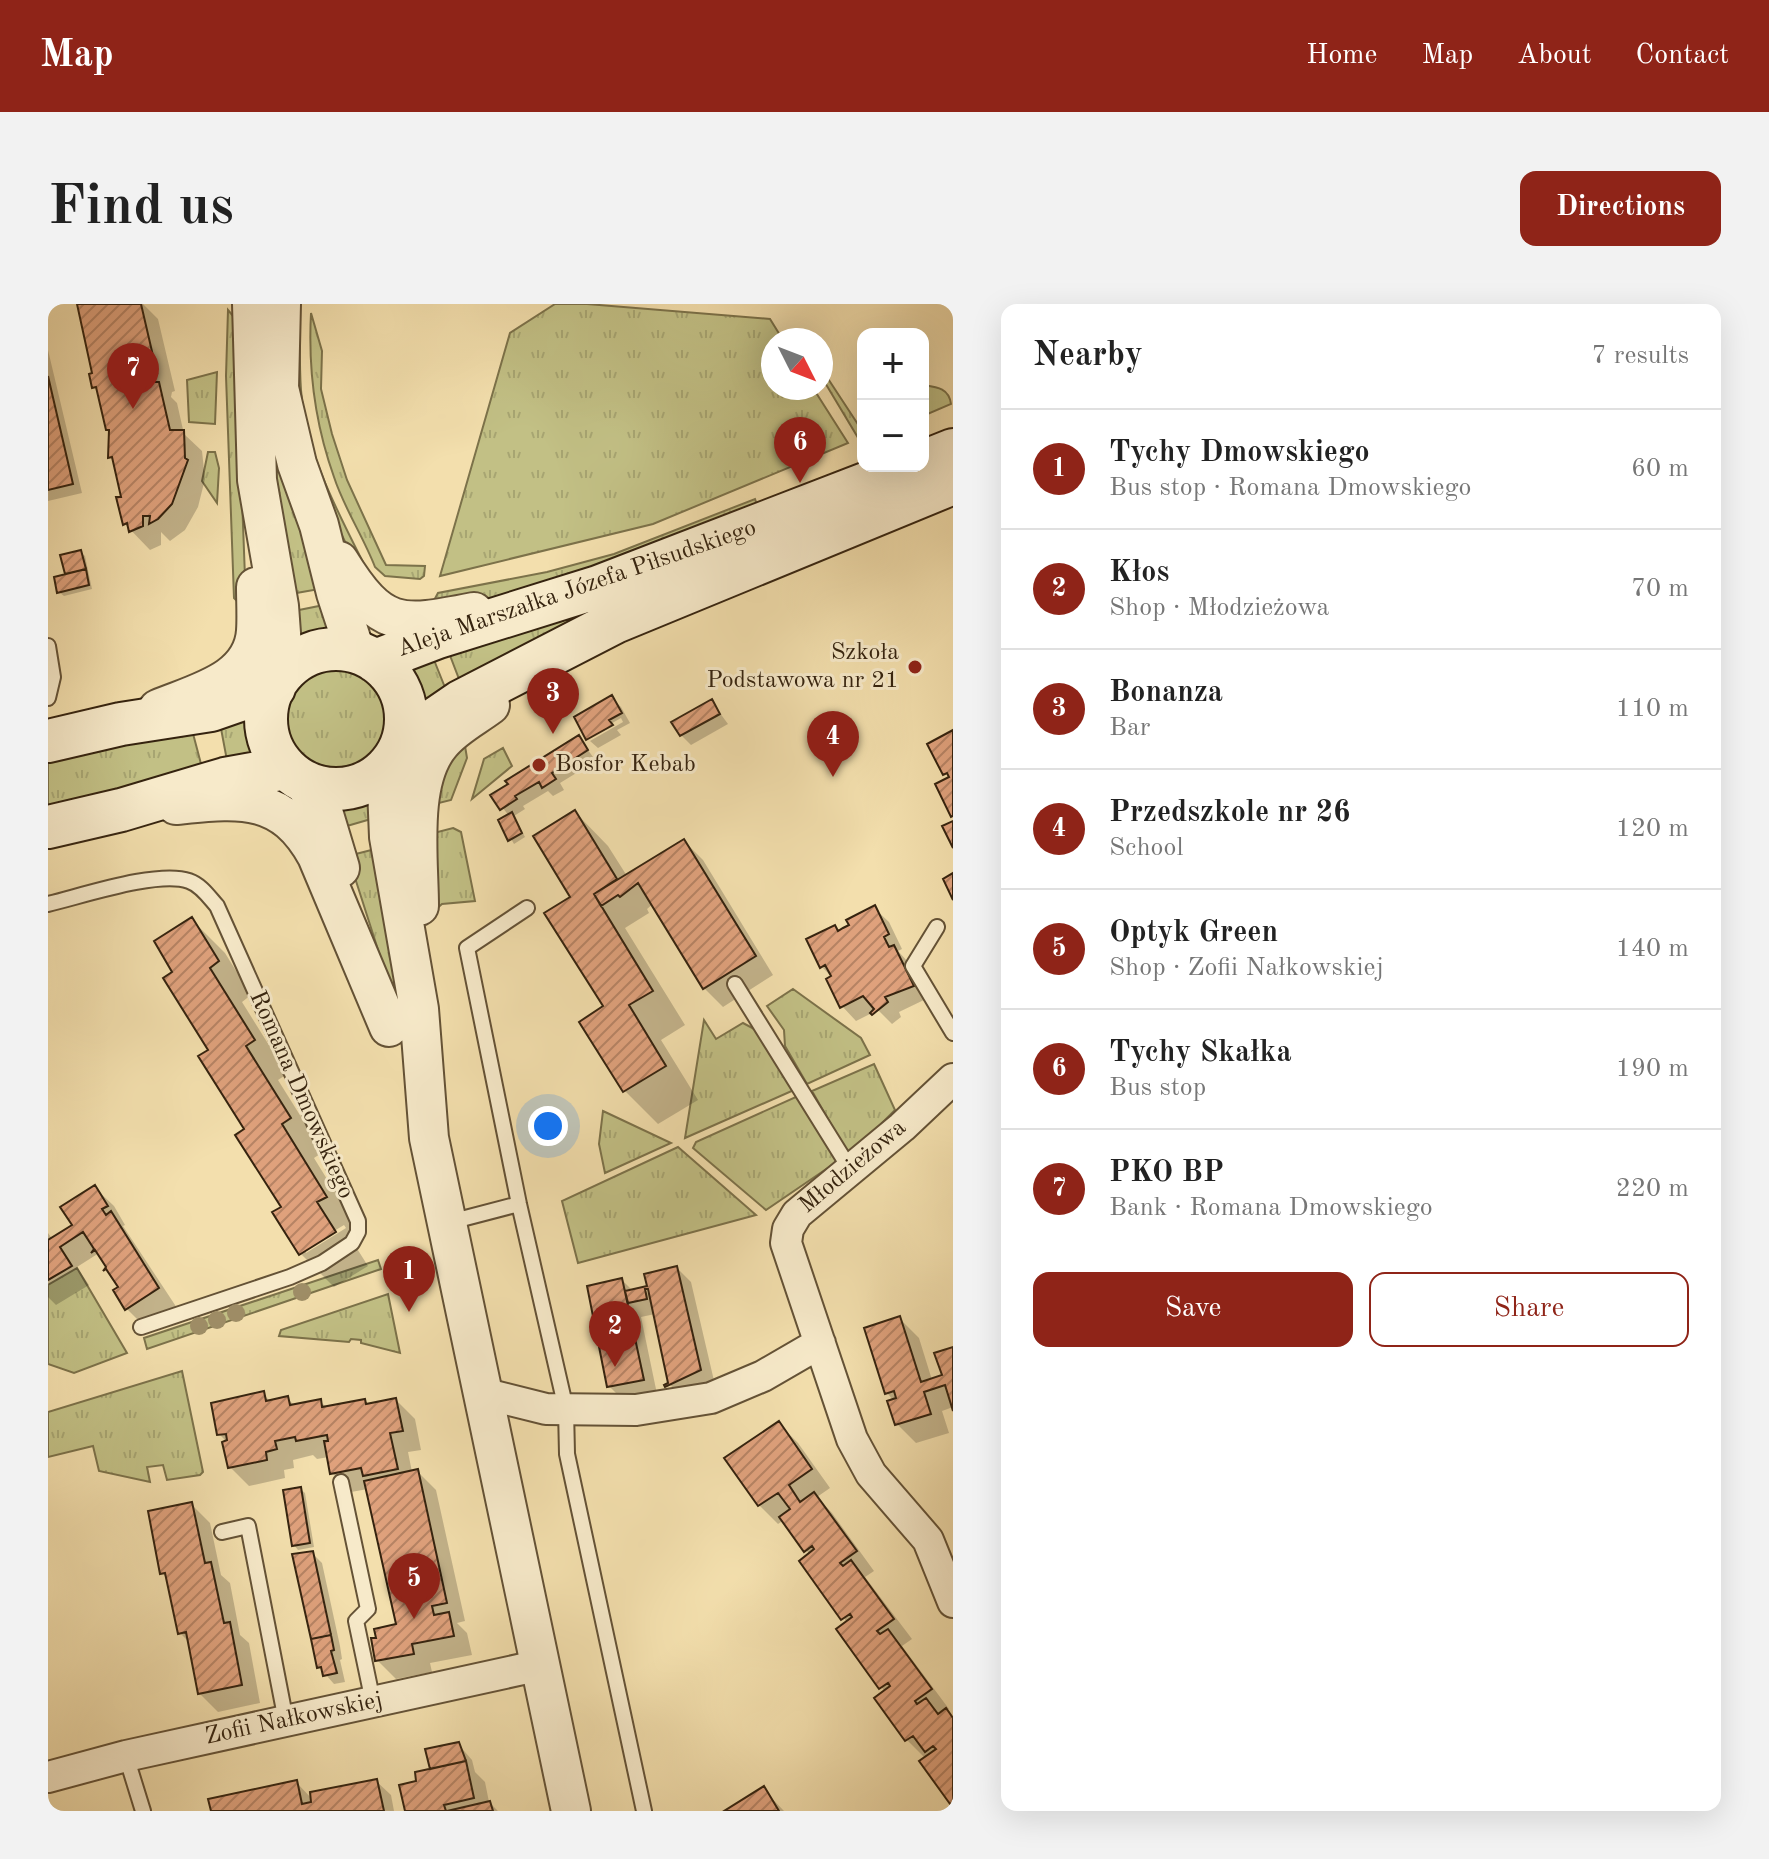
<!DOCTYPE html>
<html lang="en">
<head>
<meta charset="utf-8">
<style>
  :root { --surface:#fff; --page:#f2f2f2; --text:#222; --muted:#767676; --line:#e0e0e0; --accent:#8f2418 }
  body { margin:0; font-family:"Old Standard TT",serif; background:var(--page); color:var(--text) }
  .controls { position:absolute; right:24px; top:24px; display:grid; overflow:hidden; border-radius:16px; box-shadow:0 8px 32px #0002 }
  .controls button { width:72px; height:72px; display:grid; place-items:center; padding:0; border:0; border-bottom:2px solid var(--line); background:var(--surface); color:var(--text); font:40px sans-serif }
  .compass { position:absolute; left:713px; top:24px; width:72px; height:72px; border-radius:50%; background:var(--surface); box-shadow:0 8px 32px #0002; rotate:132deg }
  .you { position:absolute; left:500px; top:822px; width:28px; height:28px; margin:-20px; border:6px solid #fff; border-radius:50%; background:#1a73e8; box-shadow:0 0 0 12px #1a73e833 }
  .badge { display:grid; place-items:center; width:52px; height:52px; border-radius:50%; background:var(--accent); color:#fff; font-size:26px; font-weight:700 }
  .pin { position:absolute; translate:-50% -66px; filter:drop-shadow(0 2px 4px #0008) }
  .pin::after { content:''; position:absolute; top:42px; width:28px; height:24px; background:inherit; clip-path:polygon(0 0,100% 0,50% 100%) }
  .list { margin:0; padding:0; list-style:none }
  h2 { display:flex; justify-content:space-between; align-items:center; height:104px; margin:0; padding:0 32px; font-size:34px }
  h2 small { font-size:26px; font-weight:400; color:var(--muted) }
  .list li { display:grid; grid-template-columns:52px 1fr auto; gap:24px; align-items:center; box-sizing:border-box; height:120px; padding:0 32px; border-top:2px solid var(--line) }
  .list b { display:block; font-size:30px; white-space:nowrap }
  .list p { margin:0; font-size:26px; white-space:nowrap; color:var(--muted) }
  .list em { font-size:26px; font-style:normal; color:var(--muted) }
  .actions { display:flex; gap:16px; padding:24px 32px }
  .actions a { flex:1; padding:18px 0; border:2px solid var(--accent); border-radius:16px; text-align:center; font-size:28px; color:var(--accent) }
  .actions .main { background:var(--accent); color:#fff }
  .map { position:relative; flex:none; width:905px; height:1507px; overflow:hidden; border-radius:16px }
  header { display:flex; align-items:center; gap:48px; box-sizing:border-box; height:112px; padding:0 40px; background:var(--accent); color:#fff }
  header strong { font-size:38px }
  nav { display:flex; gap:44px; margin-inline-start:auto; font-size:28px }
  .intro { display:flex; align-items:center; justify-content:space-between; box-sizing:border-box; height:192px; padding:0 48px }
  h1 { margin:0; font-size:56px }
  .button { padding:20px 36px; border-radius:16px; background:var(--accent); color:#fff; font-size:28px; font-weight:700 }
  main { display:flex; gap:48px; padding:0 48px }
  aside { flex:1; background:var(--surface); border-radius:16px; box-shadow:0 8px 32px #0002 }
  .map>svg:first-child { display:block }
</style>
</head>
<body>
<header>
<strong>Map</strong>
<nav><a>Home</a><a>Map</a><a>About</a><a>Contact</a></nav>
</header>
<div class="intro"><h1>Find us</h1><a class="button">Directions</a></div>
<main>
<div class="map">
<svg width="905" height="1507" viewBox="0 0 905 1507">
  <defs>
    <pattern id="grass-tufts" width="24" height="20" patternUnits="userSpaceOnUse" patternTransform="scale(2)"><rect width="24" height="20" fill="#c2c085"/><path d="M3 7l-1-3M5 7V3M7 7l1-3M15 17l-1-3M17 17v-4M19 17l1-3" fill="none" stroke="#a7a572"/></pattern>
    <pattern id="building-hatch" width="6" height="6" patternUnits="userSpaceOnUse" patternTransform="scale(2)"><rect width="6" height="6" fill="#dfa17c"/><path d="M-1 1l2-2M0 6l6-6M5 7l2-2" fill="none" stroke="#b68364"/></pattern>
  </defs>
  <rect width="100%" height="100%" fill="#f3dfad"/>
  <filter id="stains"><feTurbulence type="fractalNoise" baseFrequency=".0025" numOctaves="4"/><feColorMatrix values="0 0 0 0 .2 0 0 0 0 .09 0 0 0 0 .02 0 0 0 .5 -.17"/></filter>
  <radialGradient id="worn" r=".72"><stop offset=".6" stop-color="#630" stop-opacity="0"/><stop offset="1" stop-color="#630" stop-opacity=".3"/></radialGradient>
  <!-- grass -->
  <path fill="url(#grass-tufts)" stroke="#7c724a" stroke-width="2" d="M223 0 277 284 237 291 220 160Z
    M252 0C252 29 251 58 253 86 258 152 292 212 321 270L315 274 279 201 247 89Z
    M507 0H539L722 15 735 36H725V84H765L800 139 605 220 392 272 462 29Z
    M180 6 191 19 192 141 198 300H192L186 294 178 72Z
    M263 9 274 47 273 85 284 130 299 176 338 261 377 262 376 272 372 275 337 272 327 263C315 232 296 204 286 173 267 120 260 65 263 9Z
    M773 64 815 128V135L812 137 773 72Z
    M169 68 167 120 141 118 139 76Z
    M875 81C889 83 901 84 903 100L875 112Z
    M160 148H167L171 164 169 199 154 177Z
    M707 195 711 207 476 287 386 307 383 302 390 289 499 268 566 250Z
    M596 283 416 388 398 341Z
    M281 300 287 328 264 330 252 335 241 308Z
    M382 346 402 396 376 410C374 388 367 374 353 357Z
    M236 418a54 54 0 1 1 108 0a54 54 0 1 1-108 0Z
    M203 403C201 425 205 440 216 459L181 467 171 414Z
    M143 422 157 475 0 512V455Z
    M416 436 419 454 403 496 379 502 380 492Z
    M455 444 464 462 424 495 436 455Z
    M329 489 330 513 292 524 282 499 312 497Z
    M405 524 413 528 427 597 394 600 379 613 378 531Z
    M335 543 355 697 348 702 300 552Z
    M745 685 813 734 822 751 759 780 737 742 736 726 719 702Z
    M656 716 668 735 695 719 710 727 746 786 637 834Z
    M826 760 847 806 801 852 764 787Z
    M750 792 790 857 718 906 645 844 648 838Z
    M555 807 623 839 557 869 551 840Z
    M630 843 708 911 530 959 514 897Z
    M330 956 333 965 99 1045 96 1034Z
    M29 964 79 1049 26 1069 0 1060V981Z
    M340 990 352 1049 313 1039V1036L303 1035 301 1038 231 1032 233 1026Z
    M134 1067 155 1168 152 1171 119 1176 115 1161 99 1163 102 1178 51 1167 45 1142 0 1153V1108Z"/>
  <!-- shadow -->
  <path fill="#0003" fill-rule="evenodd" d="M31 0H95L110 15 127 87 124 88 123 93 129 99 136 130 154 147 157 175 150 203 137 226 122 237 113 228V241L102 246 76 219V194L67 158 62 153 63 128 59 125 51 87 46 83 47 70Z
    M0 46 34 189 0 197Z
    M32 248 37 252 44 285 16 292 11 288 20 272 15 253Z
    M564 394 573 403 582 419 569 426 573 431 550 444 542 437 575 418 573 414 540 433V435L529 413Z
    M663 397 680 420 643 441 633 431Z
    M531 434 548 457 512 479 516 486 505 492 500 487 475 502 477 505 466 512 477 533 466 540 453 517 461 512 445 491Z
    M527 508 560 542 579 572 636 537 655 556 725 671 675 703 656 684 605 600 599 605 601 609 577 624 637 721 613 736 650 796 610 820 577 787 558 703 525 594Z
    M826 604 841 618 854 645 850 647 860 658 878 695 851 708 853 713 844 720 830 706 808 717 794 702 785 674 774 663 791 628Z
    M144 616 177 649 203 691 194 698 239 770 230 776 275 848 266 854 311 927 301 932 320 962 286 983 253 950 235 904 126 668ZM296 921 298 924 258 949V944Z
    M47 884 66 902 77 921 75 922 129 1004 98 1024 79 1005 72 983 51 949 29 963 41 981 8 1001 0 993V929L5 936 27 921Z
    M629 964 643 978 667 1081 637 1095 622 1081 607 1010 593 1013 609 1090 576 1097 561 1082 574 976 585 987 596 985 603 992Z
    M852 1015 871 1034 884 1076 896 1073 905 1045V1103L894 1107 901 1129 868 1139 849 1120 846 1097 839 1089Z
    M215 1090 223 1098 239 1094 247 1102 272 1097 279 1104 316 1097 321 1102 348 1096 367 1115 373 1146 360 1148 364 1168 369 1167 388 1186 417 1317 409 1319 419 1329 424 1351 382 1359 384 1368 348 1375 329 1356 350 1321 320 1185 303 1188 284 1169 281 1153 269 1155 265 1151 245 1156 246 1164 236 1166 237 1174 201 1182 182 1163 179 1138 171 1130Z
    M731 1120 750 1139 782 1184 769 1193 784 1209 826 1267 817 1273 864 1335 854 1342 901 1405 898 1407 905 1414V1500L874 1457 878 1455 859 1436 837 1388 791 1325 799 1319 762 1251 736 1216 730 1220 711 1201Z
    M252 1185 257 1189 266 1243 250 1246 246 1241Z
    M143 1200 162 1219 173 1271 182 1279 192 1331 201 1339 212 1399 170 1408 151 1389 142 1339 132 1329 121 1276 114 1269Z
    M264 1249 274 1259 292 1342 294 1355 292 1356 297 1378 286 1380 271 1363Z
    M410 1440 424 1456 427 1468 437 1478 441 1498 450 1507H359L371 1479Z
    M328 1477 343 1491 346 1507H165L248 1478 265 1496Z
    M715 1485 736 1507H680Z"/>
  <!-- building -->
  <path fill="url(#building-hatch)" stroke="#35230f" stroke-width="2" d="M29 0H93L109 69H105L104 78H111L122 126H136L137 154 140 156 124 200 110 215 101 220 102 212H95V222L81 228 79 219 75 221 68 193H73L64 153 60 154 61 126H58L48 83 44 84 41 70 44 69Z
    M0 72 25 180 0 186Z
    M33 246 38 265 17 270 12 251Z
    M38 265 41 281 9 289 6 273Z
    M564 391 574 409 561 416 565 421 538 436 526 413Z
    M664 395 672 410 632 432 623 418Z
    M905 426V512L903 513 887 480 901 473 899 469 895 471 879 440Z
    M531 431 540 446 504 469 508 475 494 484 491 478 467 492 469 495 452 506 442 491 460 480 457 477Z
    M527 506 569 575 546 590 605 687 581 701 618 762 575 788 531 718 555 702 496 609 522 593 485 532Z
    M464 508 474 529 460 537 450 516Z
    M905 517V544L894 522Z
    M636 535 708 652 655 685 590 579 572 593 570 591 553 602 546 590Z
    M905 569V596L895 575Z
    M827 601 841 630 836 633 841 643 846 641 866 682 837 693 840 698 824 711 822 709 826 705 815 692 792 704 778 675 783 672 777 661 772 664 758 635 787 621 790 627 795 624 801 621 798 616Z
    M144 613 171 657 162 664 207 736 198 742 243 814 234 820 279 893 269 898 288 928 251 951 224 908 233 903 187 831 196 825 150 752 160 746 115 674 124 668 106 637Z
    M47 881 60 902 54 905 58 911 63 907 111 984 77 1006 65 986 70 983 58 965 55 967 58 963 47 946 43 949 46 945 35 928 12 943 24 962 0 976V936L24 921 12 903Z
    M629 962 653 1066 617 1083 616 1081 620 1079 600 985H597L599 995 580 999 577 987 599 982 596 970Z
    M574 974 596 1076 559 1083 539 982Z
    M852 1012 873 1078 894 1071 886 1049 905 1043V1107L897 1081 876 1088 883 1110 847 1121 839 1097 848 1094 846 1087 837 1090 816 1024Z
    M216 1087 218 1097 240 1092 242 1101 273 1095 274 1103 317 1095 318 1100 348 1094 355 1127 342 1129 350 1165 315 1172 313 1164 282 1170 276 1137H280L279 1131 248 1137 247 1133 227 1137 229 1145 218 1148 219 1156 180 1164 174 1138 179 1136 178 1130 169 1131 163 1099Z
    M731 1117 764 1165 741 1181 752 1198 766 1188 809 1247 792 1259 795 1262 803 1256 846 1315 829 1327 832 1330 840 1325 884 1385 867 1397 869 1400 878 1394 890 1410 898 1404 905 1414V1498L902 1500 871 1457 888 1445 885 1442 877 1448 865 1432 857 1437 826 1394 842 1382 840 1379 831 1385 788 1325 804 1313 802 1310 793 1316 751 1257 766 1245 764 1242 756 1248 731 1213 742 1205 730 1189 710 1202 676 1154Z
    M370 1165 399 1299 384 1302 386 1311 401 1308 406 1332 364 1340 366 1350 327 1357 323 1334H328L326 1325 348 1320 316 1177Z
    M253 1183 262 1239 244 1242 235 1186Z
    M144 1198 157 1259 163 1258 176 1319 182 1318 194 1381 150 1390 138 1328 130 1330 117 1269 112 1270 100 1207Z
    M265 1247 283 1331 263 1335 244 1250Z
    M283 1331 286 1346 283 1347 289 1369 275 1372 273 1363 269 1364 263 1335Z
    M411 1438 418 1457 382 1465 377 1445Z
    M418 1457 426 1494 396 1501 398 1507H357L351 1481 368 1477 367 1468Z
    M249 1476 254 1500 263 1498 262 1488 329 1475 336 1507H163L160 1495Z
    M716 1482 731 1507H676Z
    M442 1497 445 1507H399Z"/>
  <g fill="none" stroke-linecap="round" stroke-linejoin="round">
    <defs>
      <path id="service" d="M0 342 5 373 0 394
        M0 600C34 592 110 566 141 577 153 581 161 593 169 602L310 917V928L304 939 274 959 242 973 93 1023
        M479 604 419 644 471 900 518 1105 519 1150 596 1507
        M889 623 865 662 905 729
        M687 680 802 865
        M402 918 471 900
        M293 1178 320 1305 308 1317 325 1398
        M174 1228 200 1222 238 1417
        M78 1452 95 1507"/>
      <path id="minor" d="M905 775 854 823 749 910 740 925 738 939 804 1135 823 1170 880 1236 905 1298
        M434 1089 498 1105 588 1106 663 1094 715 1072 772 1039
        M0 1473 78 1452 493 1361"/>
      <path id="tertiary" d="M204 0 209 176 231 302 236 370
        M233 0 231 84 249 160 271 221 288 289 307 347
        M291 257C333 325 351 323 426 308
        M110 405C148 389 205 377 208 327 209 313 208 297 208 283
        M344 458 339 484 341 533 371 705 381 834 523 1507
        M254 476 274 504 292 564
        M128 501C190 495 234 488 269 552L341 723
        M371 602C371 555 360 477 393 439 406 423 426 413 442 401"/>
      <path id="secondary" d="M875 158 905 146
        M218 415a70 70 0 1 1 140 0a70 70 0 1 1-140 0Z
        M327 357 390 333 550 283 864 162
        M0 437 73 420 163 406 226 384
        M355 437 412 398 567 318 905 179
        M0 523 73 506 177 475 238 464"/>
    </defs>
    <!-- service casing -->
    <use href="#service" stroke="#645236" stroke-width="18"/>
    <!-- minor casing -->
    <use href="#minor" stroke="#645236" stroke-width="34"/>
    <!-- tertiary casing -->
    <use href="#tertiary" stroke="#645236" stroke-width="42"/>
    <!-- secondary casing -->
    <use href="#secondary" stroke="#35230f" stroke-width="46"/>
    <!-- service -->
    <use href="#service" stroke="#f7eaca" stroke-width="14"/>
    <!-- minor -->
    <use href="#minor" stroke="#f7eaca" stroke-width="30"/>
    <!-- tertiary -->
    <use href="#tertiary" stroke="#f7eaca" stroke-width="38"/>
    <!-- secondary -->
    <use href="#secondary" stroke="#f7eaca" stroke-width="42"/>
  </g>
  <!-- trees -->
  <g fill="#9e8d66">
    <circle cx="254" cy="988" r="9"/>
    <circle cx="188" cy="1009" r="9"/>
    <circle cx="169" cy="1016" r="9"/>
    <circle cx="151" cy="1022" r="9"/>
  </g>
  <!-- markers -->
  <g fill="#8f2418" stroke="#f7eaca" stroke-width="3">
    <circle cx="867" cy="363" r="8"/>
    <circle cx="491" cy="461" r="8"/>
  </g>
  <g text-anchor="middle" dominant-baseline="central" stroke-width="6" stroke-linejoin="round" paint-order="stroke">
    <!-- street labels -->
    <g font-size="24" fill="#35230f" stroke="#f7eaca">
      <text transform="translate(529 285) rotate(-19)">Aleja Marszałka Józefa Piłsudskiego</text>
      <text transform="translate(253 791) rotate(66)">Romana Dmowskiego</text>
      <text transform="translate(805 863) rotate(-40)">Młodzieżowa</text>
      <text transform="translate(246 1415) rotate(-12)">Zofii Nałkowskiej</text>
    </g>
    <!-- poi labels -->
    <g font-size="24" fill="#35230f" stroke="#f7eaca" text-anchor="end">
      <text x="851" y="349">Szkoła<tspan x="851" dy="28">Podstawowa nr 21</tspan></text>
      <text x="507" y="461" text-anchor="start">Bosfor Kebab</text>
    </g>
  </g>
  <rect width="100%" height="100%" filter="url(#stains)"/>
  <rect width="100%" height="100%" fill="url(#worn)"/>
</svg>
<div class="controls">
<button>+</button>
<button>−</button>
</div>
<svg class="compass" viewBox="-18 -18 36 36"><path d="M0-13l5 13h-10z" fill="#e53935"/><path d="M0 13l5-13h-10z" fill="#767676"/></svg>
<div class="you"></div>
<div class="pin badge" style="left:361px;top:1008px">1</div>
<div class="pin badge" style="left:567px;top:1063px">2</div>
<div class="pin badge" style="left:505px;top:430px">3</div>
<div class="pin badge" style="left:785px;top:473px">4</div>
<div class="pin badge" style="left:366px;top:1315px">5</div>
<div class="pin badge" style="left:752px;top:179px">6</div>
<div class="pin badge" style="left:85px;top:105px">7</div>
</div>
<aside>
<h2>Nearby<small>7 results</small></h2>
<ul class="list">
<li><span class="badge">1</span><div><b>Tychy Dmowskiego</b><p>Bus stop · Romana Dmowskiego</p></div><em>60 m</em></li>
<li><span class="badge">2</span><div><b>Kłos</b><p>Shop · Młodzieżowa</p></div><em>70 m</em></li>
<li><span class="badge">3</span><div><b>Bonanza</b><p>Bar</p></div><em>110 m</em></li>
<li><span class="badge">4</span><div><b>Przedszkole nr 26</b><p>School</p></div><em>120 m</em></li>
<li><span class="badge">5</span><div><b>Optyk Green</b><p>Shop · Zofii Nałkowskiej</p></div><em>140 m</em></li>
<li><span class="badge">6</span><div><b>Tychy Skałka</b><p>Bus stop</p></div><em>190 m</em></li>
<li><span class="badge">7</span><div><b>PKO BP</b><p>Bank · Romana Dmowskiego</p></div><em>220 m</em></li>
</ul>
<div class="actions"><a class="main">Save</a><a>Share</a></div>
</aside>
</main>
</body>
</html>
